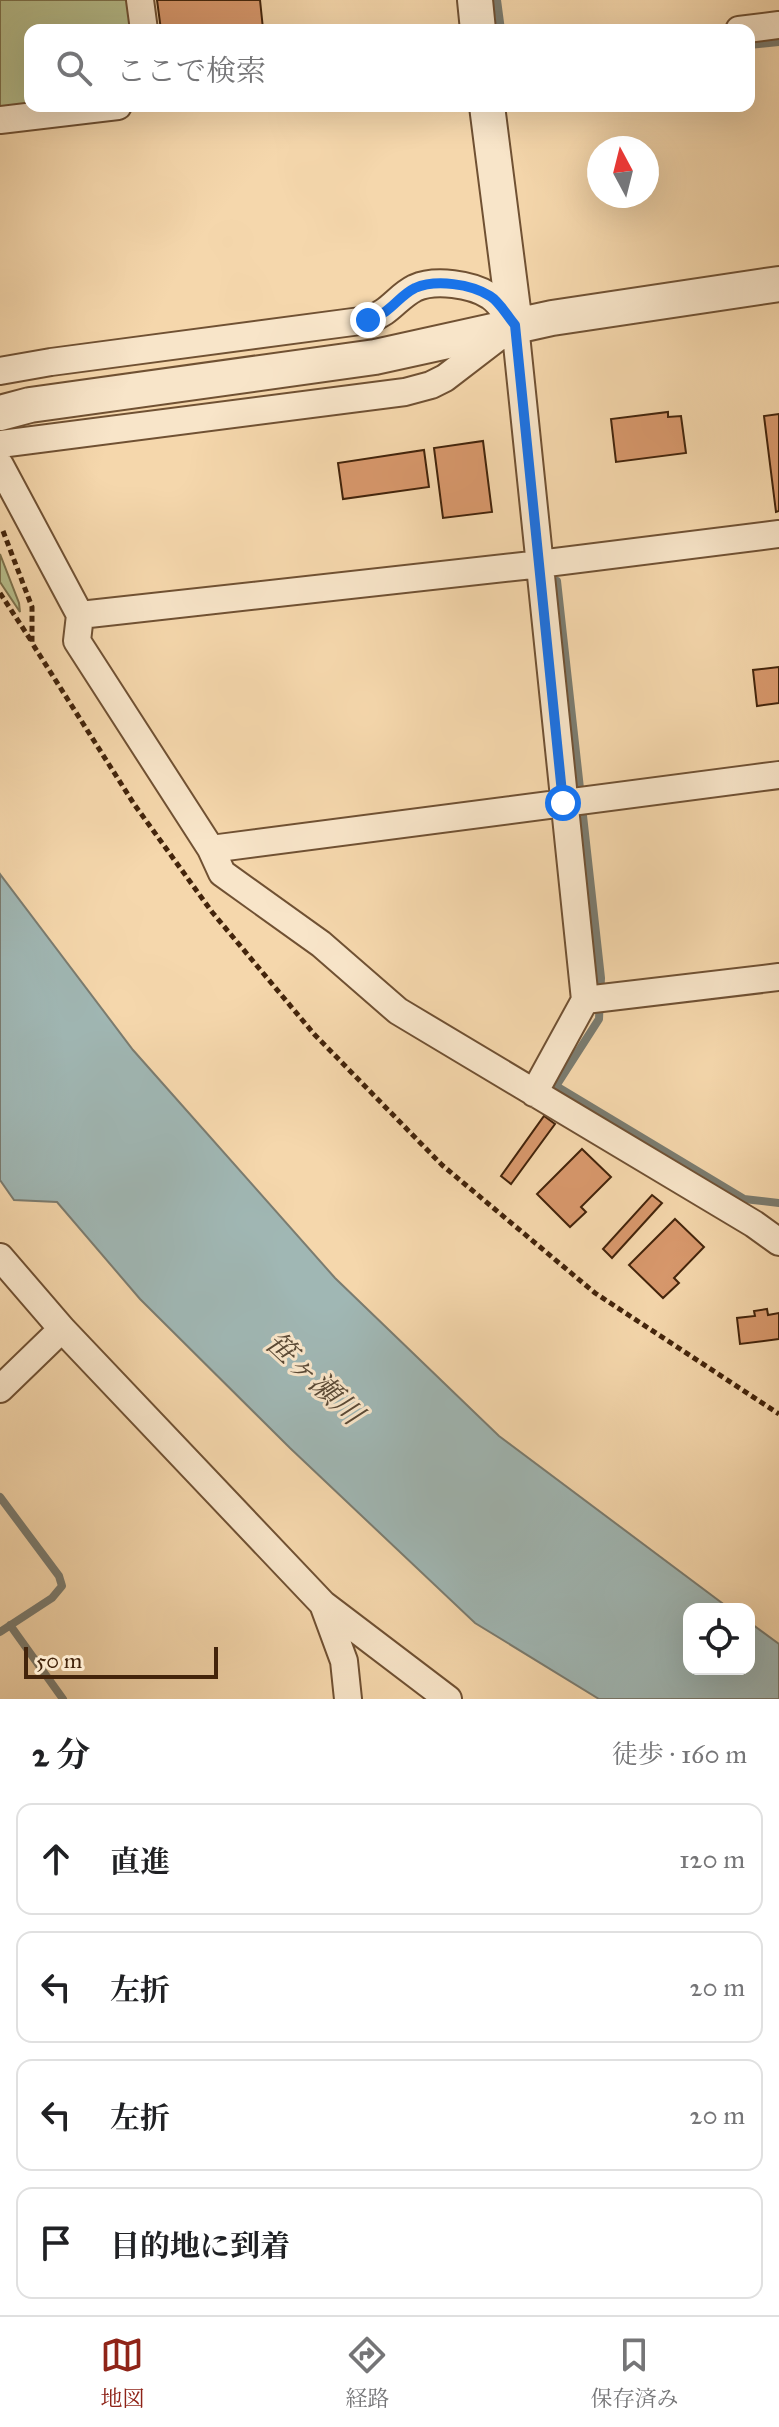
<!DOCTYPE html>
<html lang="ja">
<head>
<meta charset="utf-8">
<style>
  :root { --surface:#fff; --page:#f2f2f2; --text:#202124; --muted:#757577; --line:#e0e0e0; --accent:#8f2418 }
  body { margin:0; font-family:"IM FELL Great Primer","Noto Serif JP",serif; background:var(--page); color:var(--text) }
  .controls { position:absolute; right:24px; bottom:24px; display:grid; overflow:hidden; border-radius:16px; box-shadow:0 8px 32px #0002 }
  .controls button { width:72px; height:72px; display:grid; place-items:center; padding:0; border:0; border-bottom:2px solid var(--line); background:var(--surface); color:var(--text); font:40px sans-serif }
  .compass { position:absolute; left:587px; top:136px; width:72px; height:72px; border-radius:50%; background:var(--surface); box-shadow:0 8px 32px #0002; rotate:353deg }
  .scale { position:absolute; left:24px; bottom:20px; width:194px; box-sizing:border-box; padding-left:8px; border:4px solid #43240b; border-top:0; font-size:22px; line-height:28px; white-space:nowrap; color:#43240b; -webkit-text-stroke:6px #f8e5c9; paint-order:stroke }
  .stop { position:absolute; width:24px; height:24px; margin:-18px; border:6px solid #1a73e8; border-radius:50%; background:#fff }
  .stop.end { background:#1a73e8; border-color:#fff; box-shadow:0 2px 8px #0008 }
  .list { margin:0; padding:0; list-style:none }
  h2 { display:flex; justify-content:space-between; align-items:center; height:104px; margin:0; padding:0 32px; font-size:34px }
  h2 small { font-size:26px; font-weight:400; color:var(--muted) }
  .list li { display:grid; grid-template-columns:52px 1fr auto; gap:24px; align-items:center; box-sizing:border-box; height:112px; margin:0 16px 16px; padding:0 16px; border:2px solid var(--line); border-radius:16px }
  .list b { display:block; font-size:30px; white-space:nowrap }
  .list em { font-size:26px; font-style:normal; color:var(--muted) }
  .icon { flex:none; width:44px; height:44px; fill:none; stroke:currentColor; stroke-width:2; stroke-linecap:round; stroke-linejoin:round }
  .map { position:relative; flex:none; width:779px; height:1699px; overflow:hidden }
  .search { position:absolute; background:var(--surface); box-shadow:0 8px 32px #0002; left:24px; right:24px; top:24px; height:88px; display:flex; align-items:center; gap:20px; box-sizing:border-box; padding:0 28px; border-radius:16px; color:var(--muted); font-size:30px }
  .sheet { height:616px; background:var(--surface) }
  nav { display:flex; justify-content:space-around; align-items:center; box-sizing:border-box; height:112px; border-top:2px solid var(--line); background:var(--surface); font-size:22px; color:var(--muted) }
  nav a { display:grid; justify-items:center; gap:4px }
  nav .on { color:var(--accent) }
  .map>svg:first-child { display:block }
</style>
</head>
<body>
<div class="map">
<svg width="779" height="1699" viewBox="0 0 779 1699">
  <rect width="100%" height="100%" fill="#f5d7ac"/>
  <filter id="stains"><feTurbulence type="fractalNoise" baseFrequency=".0025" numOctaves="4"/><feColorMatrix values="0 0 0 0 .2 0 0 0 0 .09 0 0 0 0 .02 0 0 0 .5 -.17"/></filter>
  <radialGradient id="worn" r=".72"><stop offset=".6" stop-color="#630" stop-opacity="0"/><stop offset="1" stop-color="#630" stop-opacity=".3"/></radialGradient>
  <!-- green -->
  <path fill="#b7bf8d" stroke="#7d724c" stroke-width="2" d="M0 0H128L132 30H30V105L0 109Z
    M0 554 19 603 20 612 0 582Z"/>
  <!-- water -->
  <path fill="#a0b7b4" stroke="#7b7c70" stroke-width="2" d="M0 874 133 1050 335 1278 499 1436 730 1609H689V1669H749V1622L779 1644V1699H599L475 1623 290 1448 140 1299 57 1202 14 1200 0 1180Z"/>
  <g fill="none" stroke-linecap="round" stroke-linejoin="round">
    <!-- stream -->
    <path stroke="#7b7c70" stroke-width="8" d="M497 0 501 30
      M749 45 779 42
      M557 581 601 978 599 1019 556 1086 744 1199 779 1203
      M0 1497 59 1576 62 1586 52 1598 0 1632
      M10 1625 63 1699"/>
  </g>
  <!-- building -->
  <path fill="#d8986c" stroke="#43240b" stroke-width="2" d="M157 0H260L263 29 161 30Z
    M668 412V417L681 416 686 453 616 462 611 419Z
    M779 414V511L776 512 764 416Z
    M483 441 492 512 443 518 434 448Z
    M424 450 429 487 343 499 338 463Z
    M779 667V703L757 706 753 670Z
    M544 1116 555 1124 511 1184 501 1176Z
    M582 1149 611 1177 581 1207 586 1212 570 1227 537 1194Z
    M652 1195 662 1203 612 1258 603 1249Z
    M675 1219 704 1247 674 1278 679 1283 663 1298 629 1265Z
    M767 1309 768 1315 779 1313V1339L740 1344 737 1318 755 1316 754 1311Z"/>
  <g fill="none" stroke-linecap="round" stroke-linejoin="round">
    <defs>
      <path id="minor" d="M140 0 144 30
        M739 30 779 25
        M0 120 118 106
        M0 371 51 362 368 320C391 312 397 297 415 288 435 279 472 284 490 296 500 302 507 316 515 325L585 1000 534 1093
        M0 444 405 392 431 385 445 378 505 332
        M0 465 80 615 77 641 211 849 222 873 321 944 398 1011 754 1224 779 1242
        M80 615 523 566 779 534
        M211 849 779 775
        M585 1000 779 977
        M0 1257 62 1329 323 1604 448 1699
        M0 1389 62 1329
        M323 1604 344 1661 348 1699"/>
      <path id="tertiary" d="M475 0 478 30
        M487 106 515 325
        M0 413 30 405 375 357 552 318 779 284"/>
    </defs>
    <!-- minor casing -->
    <use href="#minor" stroke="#705133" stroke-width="30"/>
    <!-- tertiary casing -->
    <use href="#tertiary" stroke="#705133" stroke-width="38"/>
    <!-- path -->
    <path stroke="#43240b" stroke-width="5" stroke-dasharray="6 4" stroke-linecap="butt" d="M3 531 32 607V643L134 804 212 912 314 1034 442 1165 595 1293 779 1414
      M0 593 32 642"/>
    <!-- minor -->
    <use href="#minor" stroke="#f8e5c9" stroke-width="26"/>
    <!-- tertiary -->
    <use href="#tertiary" stroke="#f8e5c9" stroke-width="34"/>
  </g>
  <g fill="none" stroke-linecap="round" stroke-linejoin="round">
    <!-- route -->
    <path stroke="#1a73e8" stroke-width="10" d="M368 320C393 312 397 297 415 288 436 279 471 284 490 296 500 302 507 316 515 325L563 803"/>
  </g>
  <g text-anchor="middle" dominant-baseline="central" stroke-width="6" stroke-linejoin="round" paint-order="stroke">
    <!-- water labels -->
    <g font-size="30" font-style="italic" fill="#5a4935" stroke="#f8e5c9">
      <text transform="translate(314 1378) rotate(43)">笹ヶ瀬川</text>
    </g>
  </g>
  <rect width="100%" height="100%" filter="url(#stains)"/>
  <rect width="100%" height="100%" fill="url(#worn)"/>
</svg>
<div class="controls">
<button><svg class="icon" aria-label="locate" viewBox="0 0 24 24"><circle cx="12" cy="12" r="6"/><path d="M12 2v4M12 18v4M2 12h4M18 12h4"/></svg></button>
</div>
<svg class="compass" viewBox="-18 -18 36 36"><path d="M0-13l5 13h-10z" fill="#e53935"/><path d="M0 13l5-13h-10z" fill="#757577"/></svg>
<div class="scale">50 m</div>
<div class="stop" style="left:563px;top:803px"></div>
<div class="stop end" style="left:368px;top:320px"></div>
<div class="search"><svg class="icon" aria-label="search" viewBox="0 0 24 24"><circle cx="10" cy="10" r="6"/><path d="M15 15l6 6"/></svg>ここで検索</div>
</div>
<section class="sheet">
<h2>2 分<small>徒歩 · 160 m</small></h2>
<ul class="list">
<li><svg class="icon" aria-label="ahead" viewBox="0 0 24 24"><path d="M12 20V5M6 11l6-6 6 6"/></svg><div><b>直進</b></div><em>120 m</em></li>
<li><svg class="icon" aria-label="left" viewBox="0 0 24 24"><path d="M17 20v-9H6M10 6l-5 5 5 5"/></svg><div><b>左折</b></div><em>20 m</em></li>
<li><svg class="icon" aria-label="left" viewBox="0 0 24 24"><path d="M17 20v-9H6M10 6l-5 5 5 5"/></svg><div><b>左折</b></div><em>20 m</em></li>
<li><svg class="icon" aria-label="arrive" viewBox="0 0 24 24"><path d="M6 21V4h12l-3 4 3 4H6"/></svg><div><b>目的地に到着</b></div></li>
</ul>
</section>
<nav>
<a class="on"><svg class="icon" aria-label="map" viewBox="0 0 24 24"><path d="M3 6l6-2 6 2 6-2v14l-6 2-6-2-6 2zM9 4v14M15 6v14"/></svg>地図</a>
<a><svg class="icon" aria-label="directions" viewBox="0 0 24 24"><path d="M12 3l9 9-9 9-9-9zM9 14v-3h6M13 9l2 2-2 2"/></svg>経路</a>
<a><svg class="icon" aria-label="saved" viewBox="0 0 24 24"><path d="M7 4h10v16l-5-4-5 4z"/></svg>保存済み</a>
</nav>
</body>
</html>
